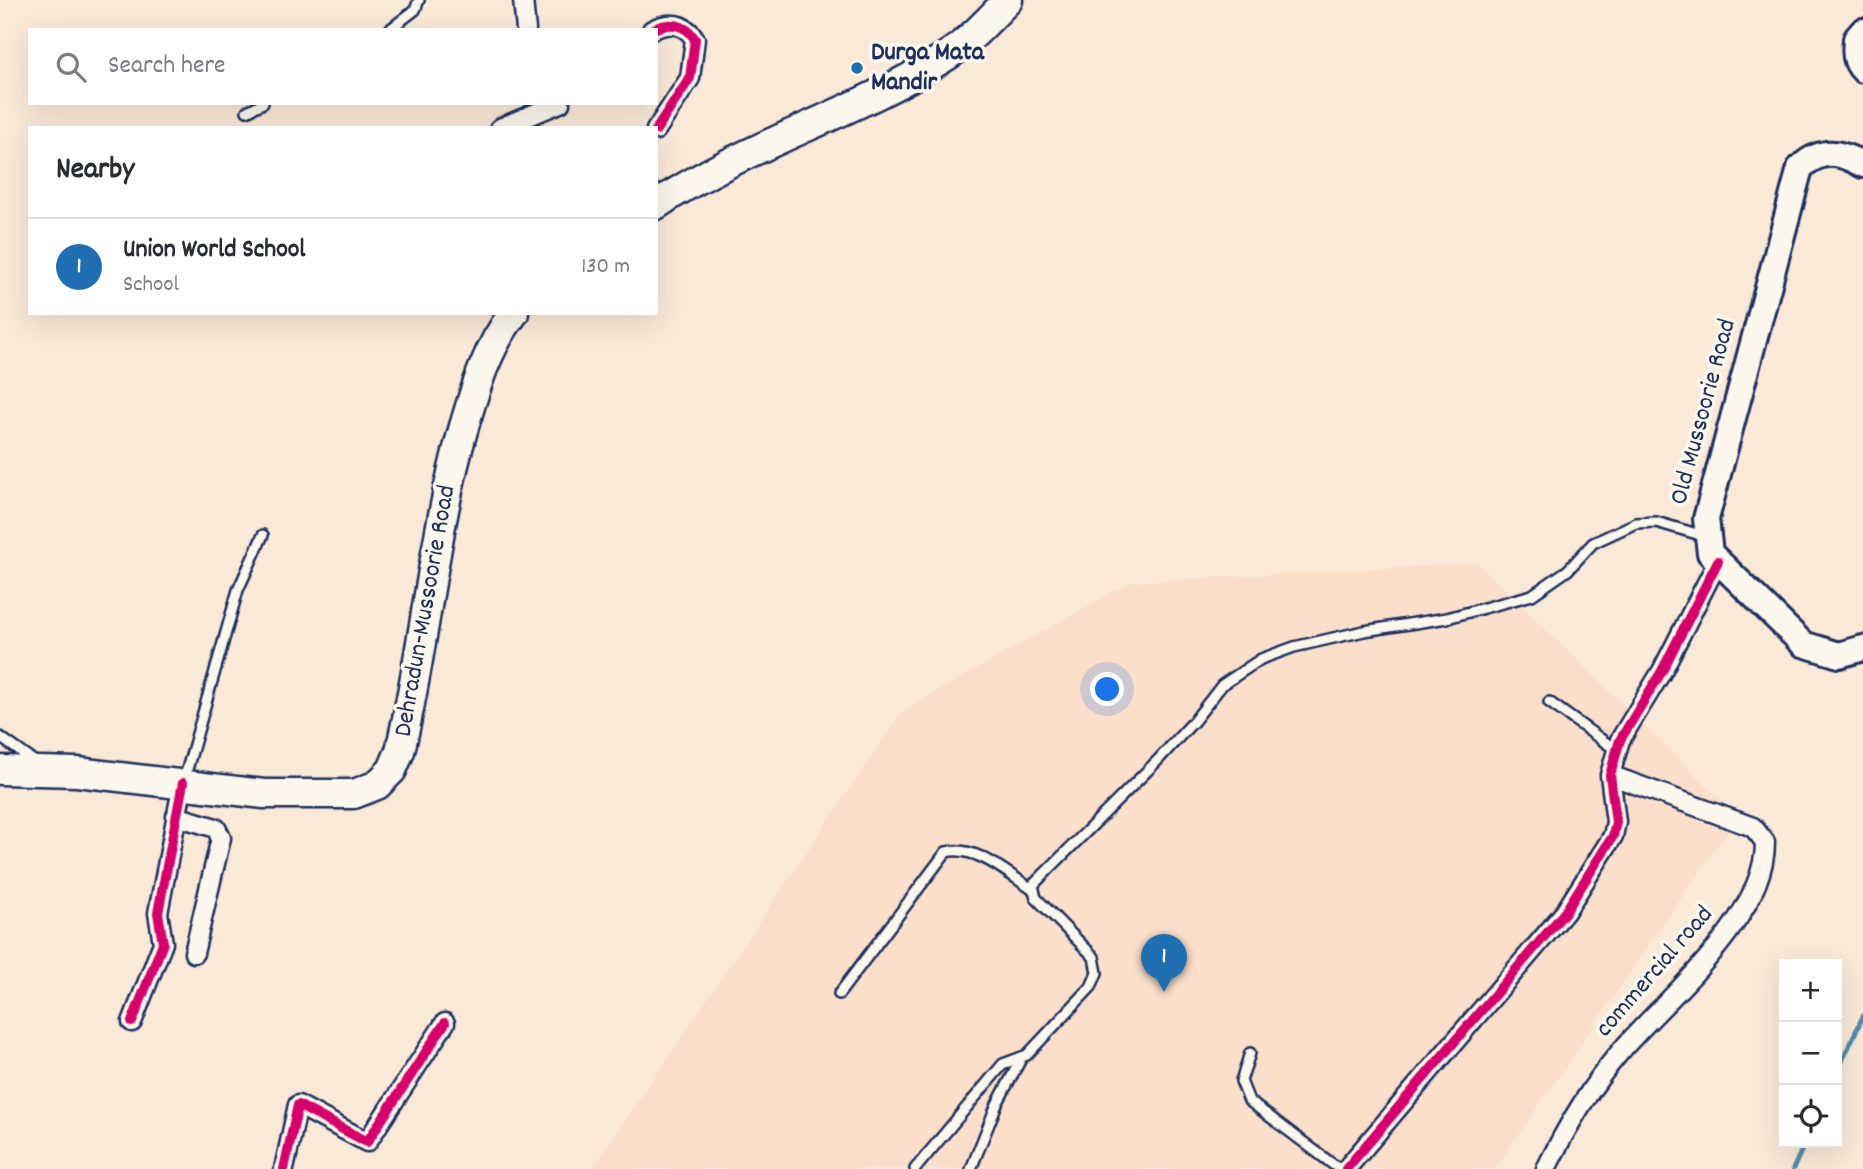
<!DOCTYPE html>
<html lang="en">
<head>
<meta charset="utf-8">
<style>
  :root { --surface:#fff; --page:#f7f7f7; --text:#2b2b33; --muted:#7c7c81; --line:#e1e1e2; --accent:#1f6fb2 }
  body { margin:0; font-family:Dekko,sans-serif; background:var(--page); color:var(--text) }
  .controls { position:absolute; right:21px; bottom:21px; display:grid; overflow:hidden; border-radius:0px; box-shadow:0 7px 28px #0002 }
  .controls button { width:63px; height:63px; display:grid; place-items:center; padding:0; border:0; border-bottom:2px solid var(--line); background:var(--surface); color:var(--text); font:35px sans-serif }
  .you { position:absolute; left:1108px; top:690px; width:24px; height:24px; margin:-18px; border:5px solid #fff; border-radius:50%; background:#1a73e8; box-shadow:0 0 0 10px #1a73e833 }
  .badge { display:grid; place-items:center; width:46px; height:46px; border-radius:50%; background:var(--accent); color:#fff; font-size:23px; font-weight:700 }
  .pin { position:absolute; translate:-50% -58px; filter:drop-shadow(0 2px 4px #0008) }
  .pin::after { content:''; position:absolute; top:37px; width:24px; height:21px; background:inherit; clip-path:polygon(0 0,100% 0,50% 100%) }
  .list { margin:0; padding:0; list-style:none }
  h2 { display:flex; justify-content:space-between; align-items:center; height:91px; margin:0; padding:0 28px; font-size:30px }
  h2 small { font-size:23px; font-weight:400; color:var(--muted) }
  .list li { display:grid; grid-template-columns:46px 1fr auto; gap:21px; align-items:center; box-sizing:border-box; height:98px; padding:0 28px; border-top:2px solid var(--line) }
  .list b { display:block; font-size:26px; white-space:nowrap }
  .list p { margin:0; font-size:23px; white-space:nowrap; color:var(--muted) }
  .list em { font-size:23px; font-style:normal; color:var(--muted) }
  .icon { flex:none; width:38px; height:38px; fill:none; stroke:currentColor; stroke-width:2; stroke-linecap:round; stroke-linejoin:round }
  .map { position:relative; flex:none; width:1863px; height:1169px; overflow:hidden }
  .search { position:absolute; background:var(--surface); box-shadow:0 7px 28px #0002; left:28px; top:28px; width:630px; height:77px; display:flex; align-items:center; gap:18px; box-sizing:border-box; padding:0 24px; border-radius:0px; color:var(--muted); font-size:26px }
  .panel { position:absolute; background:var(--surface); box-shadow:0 7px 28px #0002; left:28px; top:126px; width:630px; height:189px; border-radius:0px }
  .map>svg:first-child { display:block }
</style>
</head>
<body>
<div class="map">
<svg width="1863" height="1169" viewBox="0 0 1863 1169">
  <rect width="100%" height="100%" fill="#fbe9d8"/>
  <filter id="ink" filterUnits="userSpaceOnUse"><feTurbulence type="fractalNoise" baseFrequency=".0143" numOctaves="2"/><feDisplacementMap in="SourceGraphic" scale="14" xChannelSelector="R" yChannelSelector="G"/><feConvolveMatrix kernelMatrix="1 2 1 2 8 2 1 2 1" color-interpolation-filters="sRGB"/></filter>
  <g filter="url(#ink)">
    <!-- built -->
    <path fill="#fbdfca" d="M1477 563 1738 816 1495 1169H592L902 711 1130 582Z"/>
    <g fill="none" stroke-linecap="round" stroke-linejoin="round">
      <!-- stream -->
      <path stroke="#578bab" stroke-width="5" d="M1837 1072 1863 1016
        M1793 1169 1805 1143"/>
      <defs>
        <path id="lane" d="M389 30 415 10 419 0
          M247 111 263 103
          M1549 702 1616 750
          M0 737 35 762
          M184 780 238 590 263 535
          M839 994 946 852C975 844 1008 874 1032 889
          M1250 1053 1241 1081 1249 1101 1339 1169
          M915 1169 1003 1064 1027 1055 1091 987 1097 973 1094 957 1036 898 1033 885 1158 760 1194 721 1222 685 1261 659 1294 647 1364 631 1447 618 1532 595 1568 570 1593 543 1636 523 1656 522 1704 536
          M971 1169 997 1104 1021 1059"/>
        <path id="street" d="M523 0 526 30
          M652 30C668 21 685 23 695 39L690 78 656 130
          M500 128 560 103
          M176 816 216 828 221 838 194 953
          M132 1022 163 943 158 913 183 783
          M284 1169 298 1105 367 1142 445 1023
          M1346 1169 1565 912 1613 836 1616 822 1610 775 1620 740 1662 671 1718 561
          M1546 1169C1566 1128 1590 1087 1620 1052 1666 998 1766 918 1765 842L1753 827 1610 775"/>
        <path id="secondary" d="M1863 31 1856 39C1855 51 1854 61 1863 70
          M1863 165C1839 151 1821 148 1800 168L1706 519 1710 553 1803 644 1839 655 1863 648"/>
        <path id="primary" d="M656 205C747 144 853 115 945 57 969 42 988 20 1008 0
          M0 770 77 772 264 794H354L377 785 392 770 400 751C425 645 433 536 463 430 475 389 487 347 514 313"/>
      </defs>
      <!-- lane casing -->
      <use href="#lane" stroke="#1b2f5e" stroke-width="14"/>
      <!-- street casing -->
      <use href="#street" stroke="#1b2f5e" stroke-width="23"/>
      <!-- secondary casing -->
      <use href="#secondary" stroke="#1b2f5e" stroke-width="30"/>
      <!-- primary casing -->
      <use href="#primary" stroke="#1b2f5e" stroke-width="33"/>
      <!-- lane -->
      <use href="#lane" stroke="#fbf7ec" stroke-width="9"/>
      <!-- street -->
      <use href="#street" stroke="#fbf7ec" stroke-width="18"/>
      <!-- secondary -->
      <use href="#secondary" stroke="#fbf7ec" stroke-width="24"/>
      <!-- primary -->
      <use href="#primary" stroke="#fbf7ec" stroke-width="28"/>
      <defs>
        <path id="cycleway" d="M652 30C668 21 685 23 695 39L690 78 656 130
          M132 1022 163 943 158 913 183 783
          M284 1169 298 1105 367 1142 445 1023
          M1346 1169 1565 912 1613 836 1616 822 1610 775 1620 740 1662 671 1718 561"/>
      </defs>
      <!-- cycleway casing -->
      <use href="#cycleway" stroke="#fbf7ec" stroke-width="15"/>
      <!-- cycleway -->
      <use href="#cycleway" stroke="#d6006c" stroke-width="10"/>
    </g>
  </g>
  <!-- markers -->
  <circle fill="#1f6fb2" stroke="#fbf7ec" stroke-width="2.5" cx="857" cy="68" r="7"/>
  <g text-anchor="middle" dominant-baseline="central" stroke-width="7" stroke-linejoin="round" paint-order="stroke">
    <!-- poi labels -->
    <g font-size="26" font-weight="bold" fill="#1b2f5e" stroke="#fbf7ec" text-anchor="start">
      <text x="871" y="53">Durga Mata<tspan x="871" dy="30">Mandir</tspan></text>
    </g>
    <!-- street labels -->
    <g font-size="26" fill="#1b2f5e" stroke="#fbf7ec">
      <text transform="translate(1704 412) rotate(-75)">Old Mussoorie Road</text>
      <text transform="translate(426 611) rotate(-80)">Dehradun-Mussoorie Road</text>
      <text transform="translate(1655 972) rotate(-49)">commercial road</text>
    </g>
  </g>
</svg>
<div class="controls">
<button>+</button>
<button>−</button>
<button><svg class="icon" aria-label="locate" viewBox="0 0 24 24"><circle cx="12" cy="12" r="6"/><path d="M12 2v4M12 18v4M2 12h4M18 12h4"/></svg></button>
</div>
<div class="you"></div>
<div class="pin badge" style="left:1164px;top:992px">1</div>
<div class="search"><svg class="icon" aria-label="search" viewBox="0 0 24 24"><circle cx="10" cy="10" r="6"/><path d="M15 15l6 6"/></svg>Search here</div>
<section class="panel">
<h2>Nearby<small></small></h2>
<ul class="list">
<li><span class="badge">1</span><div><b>Union World School</b><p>School</p></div><em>130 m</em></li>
</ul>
</section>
</div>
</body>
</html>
